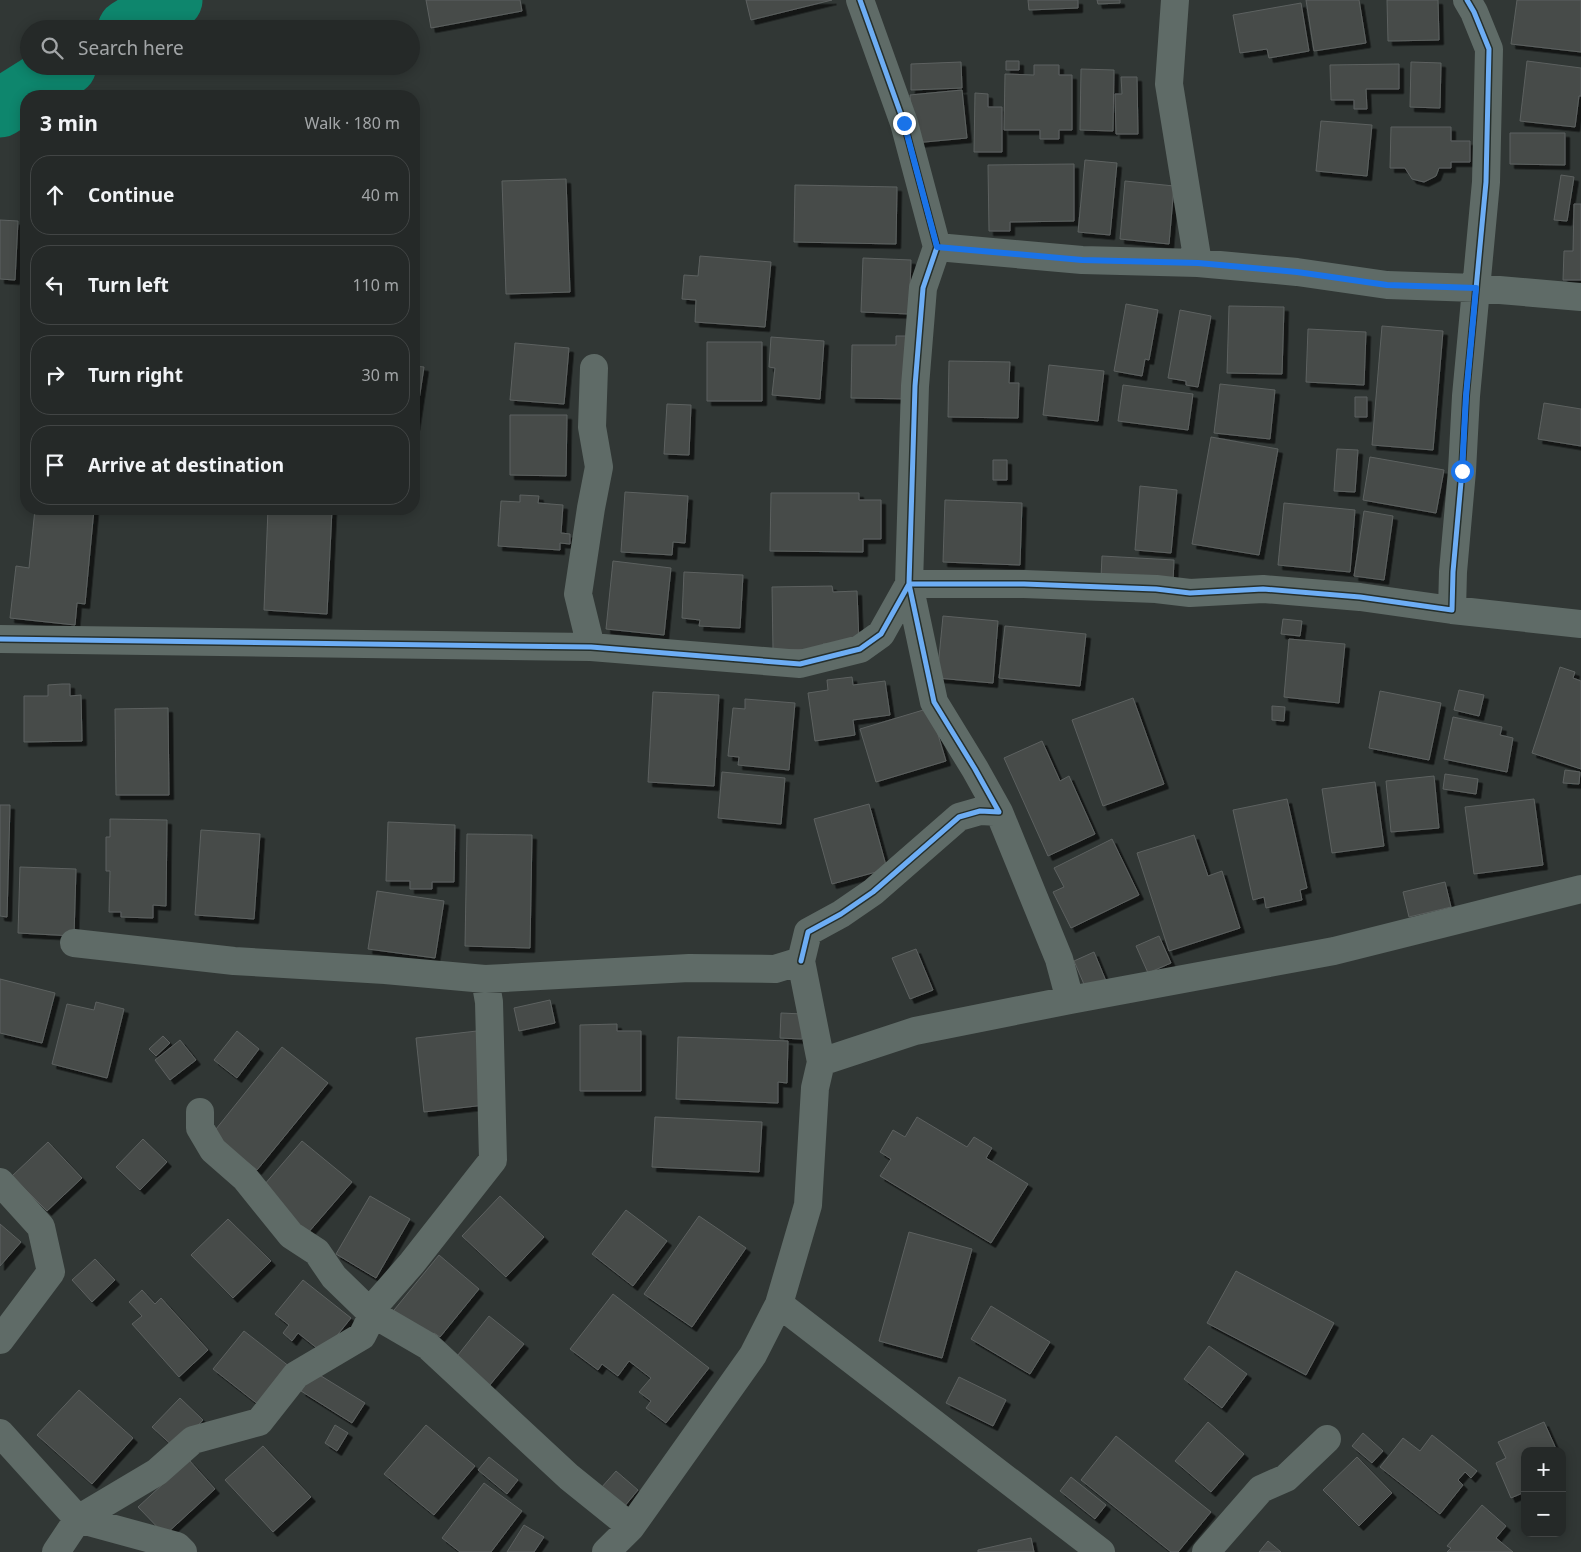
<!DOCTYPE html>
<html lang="en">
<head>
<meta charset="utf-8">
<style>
  :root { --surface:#252928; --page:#2d3130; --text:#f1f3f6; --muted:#a3a6a8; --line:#424545 }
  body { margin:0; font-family:"Noto Sans",sans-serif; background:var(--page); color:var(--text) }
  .controls { position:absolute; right:15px; bottom:15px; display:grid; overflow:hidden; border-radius:10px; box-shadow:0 2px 12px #0003 }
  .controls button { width:45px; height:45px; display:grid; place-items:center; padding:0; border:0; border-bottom:1px solid var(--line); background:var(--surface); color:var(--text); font:25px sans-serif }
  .stop { position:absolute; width:15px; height:15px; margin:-11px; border:4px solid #1a73e8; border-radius:50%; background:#fff }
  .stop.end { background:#1a73e8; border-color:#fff; box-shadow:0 1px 5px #0008 }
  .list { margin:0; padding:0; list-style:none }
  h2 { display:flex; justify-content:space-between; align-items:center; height:65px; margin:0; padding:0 20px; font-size:21px }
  h2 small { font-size:16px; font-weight:400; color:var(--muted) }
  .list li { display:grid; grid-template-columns:32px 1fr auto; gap:15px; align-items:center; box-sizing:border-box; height:80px; margin:0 10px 10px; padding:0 10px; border:1px solid var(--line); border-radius:20px }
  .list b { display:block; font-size:19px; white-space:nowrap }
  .list em { font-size:16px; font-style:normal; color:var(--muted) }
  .icon { flex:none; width:28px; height:28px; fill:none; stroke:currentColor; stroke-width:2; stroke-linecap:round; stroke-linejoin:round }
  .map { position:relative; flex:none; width:1581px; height:1552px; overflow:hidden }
  .search { position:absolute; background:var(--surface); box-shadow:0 2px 12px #0003; left:20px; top:20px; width:400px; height:55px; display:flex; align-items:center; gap:12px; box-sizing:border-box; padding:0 18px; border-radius:28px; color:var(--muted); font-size:19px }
  .panel { position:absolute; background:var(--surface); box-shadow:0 2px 12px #0003; left:20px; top:90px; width:400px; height:425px; border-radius:20px }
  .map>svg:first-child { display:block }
</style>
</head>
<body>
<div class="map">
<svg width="1581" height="1552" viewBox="0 0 1581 1552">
  <defs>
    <filter id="shadow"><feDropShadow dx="4.5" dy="4.5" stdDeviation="0" flood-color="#0009"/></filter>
  </defs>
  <rect width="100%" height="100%" fill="#313735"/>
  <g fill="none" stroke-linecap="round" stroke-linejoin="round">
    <!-- river -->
    <path stroke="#0e866d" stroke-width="59" d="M127 29 173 0
      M0 108 67 66"/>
  </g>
  <!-- building -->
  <path fill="#464b49" stroke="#5d6160" filter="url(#shadow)" d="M426 0H520L522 11 431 28Z
    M746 0H832L751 20Z
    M1028 0H1078V8L1029 10Z
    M1097 0H1120V3L1098 4Z
    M1306 0H1359L1366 43 1314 51Z
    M1387 0H1438L1439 40 1388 41Z
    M1517 0H1581V52L1511 44Z
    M1301 3 1309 51 1269 58 1267 49 1240 53 1233 15Z
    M1006 61H1019V70H1006Z
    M1527 61 1581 68V96H1579L1575 127 1520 121Z
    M961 62 962 88 911 90V64Z
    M1411 62 1441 63 1440 108 1410 107Z
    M1399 64V89H1366L1367 109H1354V100H1331L1330 65Z
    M1034 65H1059V75H1072V130H1059V139H1040V130H1004L1005 74 1034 75Z
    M1081 69 1114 70 1113 131 1080 130Z
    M1121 77H1137L1138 134H1116L1115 94H1122Z
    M962 90 967 138 914 143 910 95Z
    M975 93 988 94V107H1002V152H974Z
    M1321 121 1372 125 1367 176 1316 171Z
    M1391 127H1451V141H1470V162H1451V168H1439L1436 176 1424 182 1412 179 1405 168H1390Z
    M1510 133H1565V165L1510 164Z
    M1085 160 1117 163 1110 235 1078 232Z
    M1074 164V221L1010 222V231H989L988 165Z
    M1561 175 1574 177 1567 221 1554 220Z
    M566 179 570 292 506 294 502 181Z
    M1125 181 1174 186 1169 244 1120 239Z
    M795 185 897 187 896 244 794 242Z
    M1574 204H1581V280H1563L1564 251H1573Z
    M0 220 18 221 15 280 0 279Z
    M700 256 771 262 765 327 695 322 696 300 682 299 684 275 698 276Z
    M863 258 911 260 909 314 861 312Z
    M1126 304 1158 310 1149 360 1145 359 1142 376 1114 371Z
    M1229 306 1284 307 1282 374 1227 373Z
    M1180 310 1211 316 1198 387 1186 385V381L1168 378Z
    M1382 326 1443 331 1433 450 1372 445Z
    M1308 329 1366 332 1364 385 1306 382Z
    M896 336H912V399L851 398 852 345H896Z
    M771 337 824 341 820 399 772 395 775 368 769 367Z
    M707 342H762V401H707Z
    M515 343 569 348 564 404 510 400Z
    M949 361 1010 362 1009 383H1019L1018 418 948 417Z
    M1049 365 1104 371 1098 421 1043 415Z
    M414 366 424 367 415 426H414Z
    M1220 384 1275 390 1270 439 1214 433Z
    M1123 385 1193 394 1188 430 1118 421Z
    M1355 397H1367V417H1355Z
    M1544 403 1581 409V446L1538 439Z
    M667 404 691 405 689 455 664 454Z
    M510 415H567L566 476 510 475Z
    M1211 437 1278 449 1259 555 1192 544Z
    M1337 449 1358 450 1355 492 1334 491Z
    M1370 457 1444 470 1436 513 1363 500Z
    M993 460H1007V480H993Z
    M1140 486 1177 490 1171 553 1135 550Z
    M625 492 688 496 685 543 673 542 672 555 621 552Z
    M771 493H859V500H881V539H863V552L770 551Z
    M520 495 539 496 538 503 563 505 561 533 570 534V544L560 543V550L498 546 501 501 520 502Z
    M945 500 1022 503 1020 565 943 562Z
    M1284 503 1355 510 1350 572 1278 565Z
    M35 509H94L85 604 77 603 75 625 10 618 16 566 29 568Z
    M268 509H332L327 614 264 610Z
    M1364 511 1393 516 1384 580 1354 576Z
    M1102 556 1174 560 1173 582 1101 578Z
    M613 561 671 568 664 635 606 629Z
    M684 572 743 575 740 628 699 626 700 620 682 618Z
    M832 586 833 592 857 591 859 643 823 644V649L773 650 772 587Z
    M943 616 998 621 993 683 937 678Z
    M1283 619 1302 621 1300 636 1281 634Z
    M1005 626 1086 634 1080 686 999 678Z
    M1289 639 1345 644 1339 703 1284 697Z
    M1560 667 1575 672 1573 678 1581 681V769L1532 753Z
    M852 677 853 685 885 681 890 715 853 720 855 735 815 741 808 693 828 690 827 680Z
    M62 684H70V696L81 695 82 741 24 742V696H48V685Z
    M1459 690 1484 695 1479 716 1454 710Z
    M1380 691 1441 703 1429 760 1369 748Z
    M653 692 719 695 714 786 648 782Z
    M1133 698 1164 784 1103 806 1072 720Z
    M745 699 795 703 789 770 738 765 739 757 728 756 733 708 745 709Z
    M1272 706 1285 707 1284 721 1272 720Z
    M168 708 169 795H116L115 709Z
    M930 708 946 761 876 782 860 729Z
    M1453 717 1502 727 1500 735 1513 738 1507 772 1444 759Z
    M1042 741 1060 781 1069 776 1095 834 1048 856 1004 758Z
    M1565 770 1580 772 1579 784 1563 783Z
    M722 772 785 778 781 824 718 818Z
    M1445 774 1478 779 1476 794 1443 789Z
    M1434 776 1439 828 1391 832 1386 781Z
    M1375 782 1384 846 1332 853 1322 789Z
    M1287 799 1307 888 1300 890 1302 900 1266 908 1264 897 1253 900 1233 810Z
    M1534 799 1543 865 1474 874 1465 807Z
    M869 804 887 869 832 884 814 819Z
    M0 805H10L7 917 0 916Z
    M110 819 167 820 166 906 153 905V918L121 917V912H109L110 871H106V837H110Z
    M388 822 455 825 454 882H432V889H410V881H386Z
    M201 830 260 834 254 919 195 915Z
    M467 834 532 835 530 948 465 946Z
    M1194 835 1208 876 1222 871 1240 928 1169 951 1137 853Z
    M1112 839 1139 895 1071 928 1053 892 1064 887 1054 868Z
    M20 867 76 869 74 936 18 933Z
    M1445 882 1451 907 1409 917 1403 892Z
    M377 891 444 901 435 958 368 949Z
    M1159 936 1171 963 1148 973 1136 946Z
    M916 949 933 990 910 999 892 958Z
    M1094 952 1106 981 1086 989 1074 961Z
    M0 979 55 993 42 1043 0 1033Z
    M550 1000 555 1023 519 1031 514 1008Z
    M96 1002 124 1009 107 1078 52 1064 67 1004 94 1010Z
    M781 1013 803 1014 802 1039 780 1038Z
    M617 1024V1031H641V1091H580V1025Z
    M237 1031 259 1049 237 1078 214 1060Z
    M477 1031 485 1105 424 1112 416 1038Z
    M163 1036 170 1043 156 1056 149 1049Z
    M678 1037 788 1041 787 1083 778 1082V1103L676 1099Z
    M180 1040 196 1060 170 1080 155 1060Z
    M282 1047 328 1083 257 1170 212 1134Z
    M655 1117 762 1122 759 1172 652 1167Z
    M917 1117 967 1147 974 1137 992 1148 986 1158 1028 1184 991 1243 880 1176 891 1159 880 1152 893 1130 905 1137Z
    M143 1139 167 1162 140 1190 116 1167Z
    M302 1141 352 1182 307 1234 258 1192Z
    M48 1142 82 1178 47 1211 12 1176Z
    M370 1196 410 1219 376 1278 336 1254Z
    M500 1196 544 1237 506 1277 462 1236Z
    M626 1210 667 1241 633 1286 592 1254Z
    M699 1216 746 1248 692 1327 644 1294Z
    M228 1219 271 1261 233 1298 191 1255Z
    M0 1224 21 1242 0 1266Z
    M909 1232 972 1249 942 1358 879 1341Z
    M439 1255 479 1289 440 1337 434 1333 426 1343 390 1315Z
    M95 1259 115 1280 92 1302 72 1280Z
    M1236 1271 1334 1323 1306 1375 1207 1323Z
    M303 1280 351 1318 323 1353 298 1333 292 1341 283 1333 289 1325 275 1314Z
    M142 1290 155 1304 161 1298 208 1350 179 1377 132 1324 142 1316 129 1302Z
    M613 1294 709 1368 666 1423 646 1408 651 1401 639 1392 651 1378 629 1361 618 1376 602 1364 598 1370 570 1349Z
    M991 1306 1050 1342 1030 1374 971 1339Z
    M489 1316 524 1344 484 1392 450 1365Z
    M244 1331 290 1367 259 1405 213 1369Z
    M1209 1346 1247 1374 1222 1408 1184 1379Z
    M313 1371 365 1403 352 1423 301 1391Z
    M959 1377 1006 1400 993 1426 946 1403Z
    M79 1390 133 1438 92 1484 37 1435Z
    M180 1398 203 1420 176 1449 152 1427Z
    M1208 1422 1244 1454 1211 1492 1175 1461Z
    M1544 1422 1557 1451H1525V1492L1511 1498 1496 1463 1506 1458 1498 1442Z
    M335 1425 348 1433 337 1451 325 1443Z
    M426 1425 475 1466 434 1515 384 1474Z
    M1363 1433 1383 1451 1372 1463 1352 1446Z
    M1432 1435 1477 1471 1471 1478 1465 1472 1458 1480 1463 1485 1440 1514 1380 1467 1403 1438 1420 1451Z
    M1116 1436 1211 1512 1178 1552H1171L1081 1480Z
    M263 1446 311 1497 273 1532 225 1480Z
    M489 1457 518 1480 507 1494 478 1470Z
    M1357 1457 1392 1493 1359 1526 1323 1490Z
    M189 1460 215 1489 165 1535 138 1507Z
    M616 1471 638 1490 624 1507 601 1488Z
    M1071 1477 1106 1505 1095 1519 1060 1491Z
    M484 1483 522 1511 491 1552H460L442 1538Z
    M1482 1505 1506 1526 1496 1538 1513 1552H1447L1451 1548 1447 1546Z
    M524 1525 544 1537 534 1552H507Z
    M1031 1538 1034 1552H978V1550Z
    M1268 1541 1281 1552H1259Z"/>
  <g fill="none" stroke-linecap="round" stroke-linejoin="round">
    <!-- minor -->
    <path stroke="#5f6b67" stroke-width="28" d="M1175 0 1169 84 1198 263
      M937 247 1082 260 1198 263 1297 272 1387 285 1476 288 1581 297
      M1452 610 1581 624
      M0 639 591 647 800 664 860 649 881 634 909 584 915 386 923 288 937 247 904 123 860 0
      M591 647 578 594 591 508 599 467 592 427 594 368
      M999 812 1059 959 1070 1000
      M74 943 234 961 385 970 485 979 689 968 775 969 801 961 821 1062 815 1088 808 1205 779 1304 753 1355 631 1527 606 1552
      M801 961 808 932 841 914 873 892 959 817 980 811 999 812 975 769 934 702 909 584H1024L1156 589 1190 593 1263 589 1360 597 1452 610 1453 572 1462 471 1466 396 1486 182 1489 49 1474 12 1467 0
      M821 1062 915 1031 1070 1000 1334 951 1581 889
      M200 1112V1128L213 1150 245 1178 291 1235 317 1252 334 1277 368 1310 377 1303 412 1263 493 1160 489 1002 485 979
      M0 1182 41 1227 51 1272 0 1340
      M779 1304 1101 1552
      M0 1433 78 1519 177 1546 183 1552
      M56 1552 78 1519 157 1472 193 1440 259 1422 296 1375 362 1336 373 1314 428 1346 569 1477 631 1527
      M1206 1552 1261 1489 1286 1478 1327 1439"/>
    <defs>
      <path id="cycleway" d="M0 639 591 647 800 664 860 649 881 634 909 584 915 386 923 288 937 247 904 123 860 0
        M801 961 808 932 841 914 873 892 959 817 980 811 999 812 975 769 934 702 909 584H1024L1156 589 1190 593 1263 589 1360 597 1452 610 1453 572 1462 471 1466 396 1486 182 1489 49 1474 12 1467 0"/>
    </defs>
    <!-- cycleway casing -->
    <use href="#cycleway" stroke="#252f2c" stroke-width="8"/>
    <!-- cycleway -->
    <use href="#cycleway" stroke="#6dadf4" stroke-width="5"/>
  </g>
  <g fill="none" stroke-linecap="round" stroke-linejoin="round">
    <!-- route -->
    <path stroke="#1a73e8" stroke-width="6" d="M904 123 937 247 1082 260 1198 263 1297 272 1387 285 1476 288 1466 396 1462 471"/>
  </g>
</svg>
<div class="controls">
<button>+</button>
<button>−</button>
</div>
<div class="stop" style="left:1462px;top:471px"></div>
<div class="stop end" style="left:904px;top:123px"></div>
<div class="search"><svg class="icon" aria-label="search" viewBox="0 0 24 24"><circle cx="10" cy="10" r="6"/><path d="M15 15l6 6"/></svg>Search here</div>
<section class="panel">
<h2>3 min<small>Walk · 180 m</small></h2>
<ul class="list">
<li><svg class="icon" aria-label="ahead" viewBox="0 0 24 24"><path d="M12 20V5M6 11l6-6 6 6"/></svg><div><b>Continue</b></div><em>40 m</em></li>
<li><svg class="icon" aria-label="left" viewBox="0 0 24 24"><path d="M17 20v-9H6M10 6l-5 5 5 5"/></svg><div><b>Turn left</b></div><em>110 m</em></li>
<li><svg class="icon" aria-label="right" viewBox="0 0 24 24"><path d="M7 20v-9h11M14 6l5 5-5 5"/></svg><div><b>Turn right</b></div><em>30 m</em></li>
<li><svg class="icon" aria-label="arrive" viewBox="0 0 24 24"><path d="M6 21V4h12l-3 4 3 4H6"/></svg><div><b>Arrive at destination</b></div></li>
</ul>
</section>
</div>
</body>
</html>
